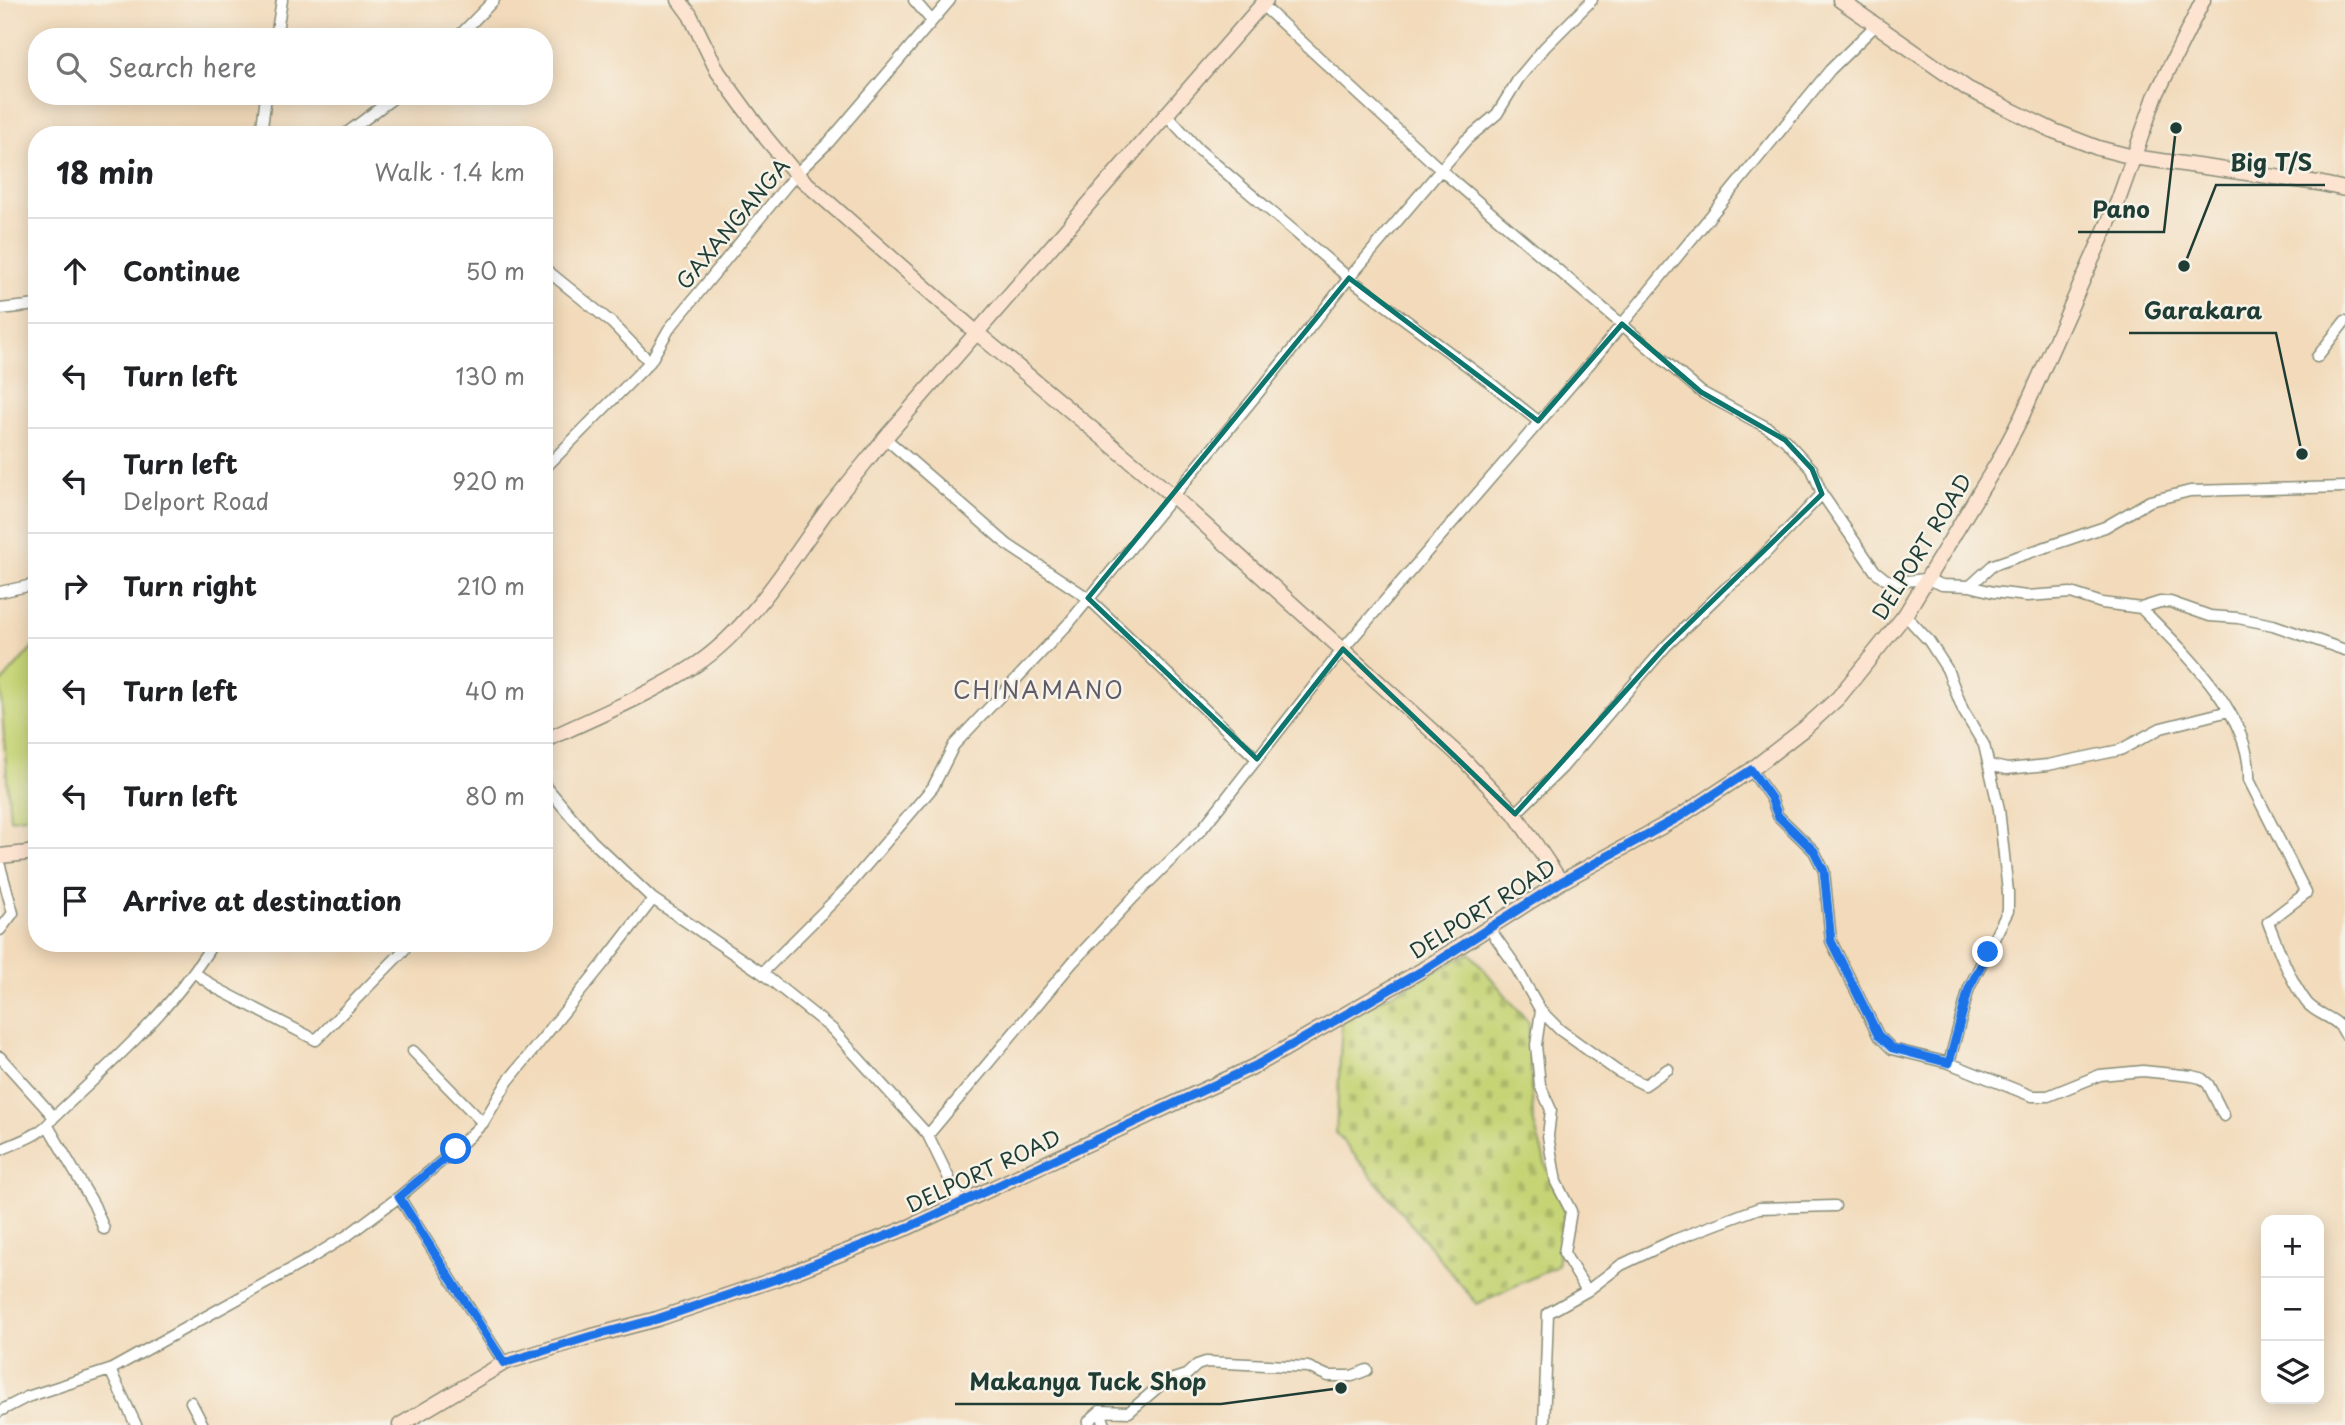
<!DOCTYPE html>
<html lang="en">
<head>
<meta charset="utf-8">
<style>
  :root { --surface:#fff; --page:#f2f2f2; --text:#202124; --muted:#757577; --line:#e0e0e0 }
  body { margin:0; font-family:"Playpen Sans",sans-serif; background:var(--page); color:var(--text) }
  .controls { position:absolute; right:21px; bottom:21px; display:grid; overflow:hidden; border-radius:14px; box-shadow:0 4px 18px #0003 }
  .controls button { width:63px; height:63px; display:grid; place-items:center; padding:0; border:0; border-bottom:2px solid var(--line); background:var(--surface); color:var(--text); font:35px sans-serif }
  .stop { position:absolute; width:21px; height:21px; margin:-16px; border:5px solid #1a73e8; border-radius:50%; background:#fff }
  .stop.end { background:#1a73e8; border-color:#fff; box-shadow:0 2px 7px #0008 }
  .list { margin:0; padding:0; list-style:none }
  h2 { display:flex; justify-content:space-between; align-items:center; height:91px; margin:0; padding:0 28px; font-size:30px }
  h2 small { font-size:23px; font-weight:400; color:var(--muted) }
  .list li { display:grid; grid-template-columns:46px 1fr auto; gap:21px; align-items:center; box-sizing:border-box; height:105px; padding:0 28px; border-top:2px solid var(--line) }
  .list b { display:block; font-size:26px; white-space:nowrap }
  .list p { margin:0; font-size:23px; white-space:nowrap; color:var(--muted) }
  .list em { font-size:23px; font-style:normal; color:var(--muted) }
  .icon { flex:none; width:38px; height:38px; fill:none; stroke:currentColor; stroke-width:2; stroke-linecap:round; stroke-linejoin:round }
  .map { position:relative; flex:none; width:2345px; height:1425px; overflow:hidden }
  .search { position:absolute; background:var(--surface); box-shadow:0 4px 18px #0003; left:28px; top:28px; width:525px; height:77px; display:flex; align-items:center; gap:18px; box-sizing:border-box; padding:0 24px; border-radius:28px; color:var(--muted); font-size:26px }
  .panel { position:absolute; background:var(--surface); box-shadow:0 4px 18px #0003; left:28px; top:126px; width:525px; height:826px; border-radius:28px }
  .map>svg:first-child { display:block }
</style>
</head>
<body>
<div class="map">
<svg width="2345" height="1425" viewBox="0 0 2345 1425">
  <defs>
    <pattern id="cemetery-stones" width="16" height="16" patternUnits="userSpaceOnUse" patternTransform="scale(1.75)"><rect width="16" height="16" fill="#c6d476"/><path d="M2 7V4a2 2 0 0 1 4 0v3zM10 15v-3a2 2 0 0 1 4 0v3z" fill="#aab767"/></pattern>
  </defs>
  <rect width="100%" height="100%" fill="#f7f3e8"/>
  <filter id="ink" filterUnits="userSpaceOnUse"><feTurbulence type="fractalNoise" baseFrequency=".0143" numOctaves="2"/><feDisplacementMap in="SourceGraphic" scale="14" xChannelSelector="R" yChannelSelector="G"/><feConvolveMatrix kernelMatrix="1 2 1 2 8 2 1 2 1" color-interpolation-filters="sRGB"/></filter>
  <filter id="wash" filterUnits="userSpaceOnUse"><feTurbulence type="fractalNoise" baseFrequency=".00686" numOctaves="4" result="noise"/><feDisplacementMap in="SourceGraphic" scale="28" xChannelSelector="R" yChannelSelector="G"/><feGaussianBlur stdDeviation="1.57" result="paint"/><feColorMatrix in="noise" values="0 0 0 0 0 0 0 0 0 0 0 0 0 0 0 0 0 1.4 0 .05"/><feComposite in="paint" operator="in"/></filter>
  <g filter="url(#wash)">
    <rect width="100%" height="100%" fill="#f2daba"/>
    <!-- cemetery -->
    <path fill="url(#cemetery-stones)" stroke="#728855" stroke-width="2" d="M1470 953 1529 1023 1533 1120 1547 1169 1565 1213 1557 1266 1477 1304 1336 1133 1342 1020Z"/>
    <!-- park -->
    <path fill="#c6d476" stroke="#728855" stroke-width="2" d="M37 642V815L10 819 0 684Z"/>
  </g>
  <g filter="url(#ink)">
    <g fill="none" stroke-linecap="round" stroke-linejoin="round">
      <defs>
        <path id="street" d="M914 0 931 20
          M1262 5 1442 171 1701 392 1768 428 1785 440 1812 469 1822 494 1875 571 1885 579 1895 582 1926 579 1942 585 1970 586 1993 592 2027 596 2071 593 2102 603 2141 608 2160 602H2170L2210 616 2238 618 2273 625 2345 650
          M276 37 282 0
          M458 37 494 0
          M1165 113 1198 149 1349 278 1488 381 1538 421
          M261 135 266 96
          M344 135 396 96
          M544 268 612 323 650 362
          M0 309 37 305
          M2317 357 2345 321
          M885 438 1008 545 1088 598 1257 759
          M544 469 650 362 669 329 796 174 829 142 950 0
          M1970 586 1993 565 2105 527 2150 501 2190 491 2345 487
          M0 592 37 584
          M2141 608C2184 652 2252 714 2249 780L2306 893 2268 922C2279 950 2289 979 2307 1003 2318 1016 2338 1017 2345 1034
          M1905 615 1929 641 1947 669 1963 710 1984 745 1999 809 2008 892V911L1969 988 1949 1063
          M1989 765 2007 769 2048 765 2120 750 2161 728 2229 711
          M1751 770 1771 798 1778 816 1814 851 1824 871 1831 941 1878 1035 1892 1049 1949 1063 2032 1096H2048L2100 1075 2143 1071 2192 1076 2201 1078 2208 1084 2224 1116
          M544 784 591 840 653 899 762 973 832 1029 928 1135 961 1203
          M1515 814 1562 768 1666 646 1725 589 1750 569 1822 494
          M0 866 13 913 0 930
          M1489 928 1513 962 1541 1011 1560 1030 1617 1071 1645 1085 1668 1069
          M195 973 216 988 316 1040 404 950
          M762 973 846 889 933 787 954 745 1069 623 1258 393 1349 278 1466 140 1497 114 1519 78 1545 47 1592 0
          M1541 1011 1536 1045 1540 1085 1551 1110 1548 1136 1556 1182 1571 1211 1564 1253 1587 1291
          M413 1051 483 1123
          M0 1057 54 1117
          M48 1126 94 1205 104 1229
          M928 1135 1072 963 1132 899 1202 829 1343 649 1592 361 1830 70 1876 25
          M0 1150C20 1141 42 1135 54 1117 111 1063 172 1010 213 943
          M399 1197 504 1363
          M110 1370 136 1425
          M191 1402 203 1425
          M0 1411 27 1397 110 1370 311 1258 348 1235 399 1197 456 1149 483 1123 508 1081 603 964 653 899
          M1100 1411 1105 1425
          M1088 1425 1089 1421 1100 1411 1129 1412 1164 1382 1186 1375 1197 1365 1206 1362 1308 1367 1328 1376H1352L1367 1370
          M1544 1425 1548 1313 1587 1291 1621 1265 1674 1240 1759 1208 1835 1206"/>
        <path id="secondary" d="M679 0 690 15 718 72 766 138 796 174 977 333 1174 497 1463 759 1515 814 1561 882
          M1840 0 1968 89 2054 131 2098 148 2133 157 2318 183 2345 189
          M544 741C595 717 650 695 697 664 749 629 789 563 825 513 844 488 865 463 885 438L1266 0
          M0 856 37 852
          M400 1425 504 1363 585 1338 657 1319 776 1279 909 1227 1257 1065 1422 970 1561 882 1679 817 1751 770 1805 728 1838 698 1905 615 1998 462 2022 416 2118 201 2155 97 2203 0"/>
      </defs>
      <!-- street casing -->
      <use href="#street" stroke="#888c77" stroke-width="13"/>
      <!-- secondary casing -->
      <use href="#secondary" stroke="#888c77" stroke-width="17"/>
      <!-- street -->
      <use href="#street" stroke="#fff" stroke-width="10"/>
      <!-- secondary -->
      <use href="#secondary" stroke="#fde4d1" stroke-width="14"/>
    </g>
  </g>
  <g fill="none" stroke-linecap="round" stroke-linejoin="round" filter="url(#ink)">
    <!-- route -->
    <path stroke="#1a73e8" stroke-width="9" d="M456 1149 399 1197 504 1363 585 1338 657 1319 776 1279 909 1227 1257 1065 1422 971 1561 882 1679 817 1751 770 1771 798 1778 816 1814 851 1824 871 1831 941 1878 1035 1892 1048 1949 1063 1969 988 1988 952"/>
  </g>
  <!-- marked area -->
  <path fill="none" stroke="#0f766e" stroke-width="5" stroke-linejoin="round" d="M1349 278 1538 421 1622 324 1701 392 1785 440 1812 469 1822 494 1666 646 1515 814 1343 649 1257 759 1088 598Z"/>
  <g text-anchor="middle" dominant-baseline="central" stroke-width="5" stroke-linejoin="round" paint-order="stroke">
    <!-- street labels -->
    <g font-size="21" fill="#1f3d34" stroke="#f7f3e8">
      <text transform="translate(732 223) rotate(-50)">GAXANGANGA</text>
      <text transform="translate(1921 546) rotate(-58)">DELPORT ROAD</text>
      <text transform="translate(1482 908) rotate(-32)">DELPORT ROAD</text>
      <text transform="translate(983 1170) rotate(-25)">DELPORT ROAD</text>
    </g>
    <!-- neighbourhood labels -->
    <g font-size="23" letter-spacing="2" fill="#605b66" stroke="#f7f3e8">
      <text x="1039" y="689">CHINAMANO</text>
    </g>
  </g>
  <!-- callouts -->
  <path fill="none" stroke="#1f3d34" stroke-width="2.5" d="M2184 266L2216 185H2325M2176 128L2164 232H2078M2302 454L2276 333H2129M1341 1388L1221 1404H955"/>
  <g fill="#1f3d34" stroke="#f7f3e8" stroke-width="2.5">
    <circle cx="2184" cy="266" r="7"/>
    <circle cx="2176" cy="128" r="7"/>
    <circle cx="2302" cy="454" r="7"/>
    <circle cx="1341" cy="1388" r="7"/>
  </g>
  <g font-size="23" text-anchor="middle" font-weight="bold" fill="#1f3d34" stroke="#f7f3e8" stroke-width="5" stroke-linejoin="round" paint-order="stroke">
    <text x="2271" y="171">Big T/S</text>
    <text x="2121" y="218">Pano</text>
    <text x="2203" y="319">Garakara</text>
    <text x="1088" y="1390">Makanya Tuck Shop</text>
  </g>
</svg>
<div class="controls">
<button>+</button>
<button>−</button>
<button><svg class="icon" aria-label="layers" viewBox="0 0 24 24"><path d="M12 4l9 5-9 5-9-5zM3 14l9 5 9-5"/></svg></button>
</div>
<div class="stop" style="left:456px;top:1149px"></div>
<div class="stop end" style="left:1988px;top:952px"></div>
<div class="search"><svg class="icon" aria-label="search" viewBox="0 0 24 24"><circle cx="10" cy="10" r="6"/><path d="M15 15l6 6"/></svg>Search here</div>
<section class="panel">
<h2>18 min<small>Walk · 1.4 km</small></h2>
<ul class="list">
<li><svg class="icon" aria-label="ahead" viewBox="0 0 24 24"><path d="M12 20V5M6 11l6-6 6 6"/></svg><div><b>Continue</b></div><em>50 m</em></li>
<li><svg class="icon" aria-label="left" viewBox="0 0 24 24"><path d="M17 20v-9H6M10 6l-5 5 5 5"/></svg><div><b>Turn left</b></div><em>130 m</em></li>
<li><svg class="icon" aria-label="left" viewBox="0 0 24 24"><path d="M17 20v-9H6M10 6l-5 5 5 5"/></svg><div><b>Turn left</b><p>Delport Road</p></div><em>920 m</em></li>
<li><svg class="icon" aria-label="right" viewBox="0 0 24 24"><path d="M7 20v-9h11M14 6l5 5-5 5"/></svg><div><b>Turn right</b></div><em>210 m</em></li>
<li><svg class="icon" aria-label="left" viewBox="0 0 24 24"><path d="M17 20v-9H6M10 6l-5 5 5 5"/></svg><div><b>Turn left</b></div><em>40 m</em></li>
<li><svg class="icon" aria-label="left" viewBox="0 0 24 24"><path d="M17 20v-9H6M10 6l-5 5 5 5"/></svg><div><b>Turn left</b></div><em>80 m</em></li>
<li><svg class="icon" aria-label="arrive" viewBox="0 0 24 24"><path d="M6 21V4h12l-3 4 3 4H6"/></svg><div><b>Arrive at destination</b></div></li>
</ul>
</section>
</div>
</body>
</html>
